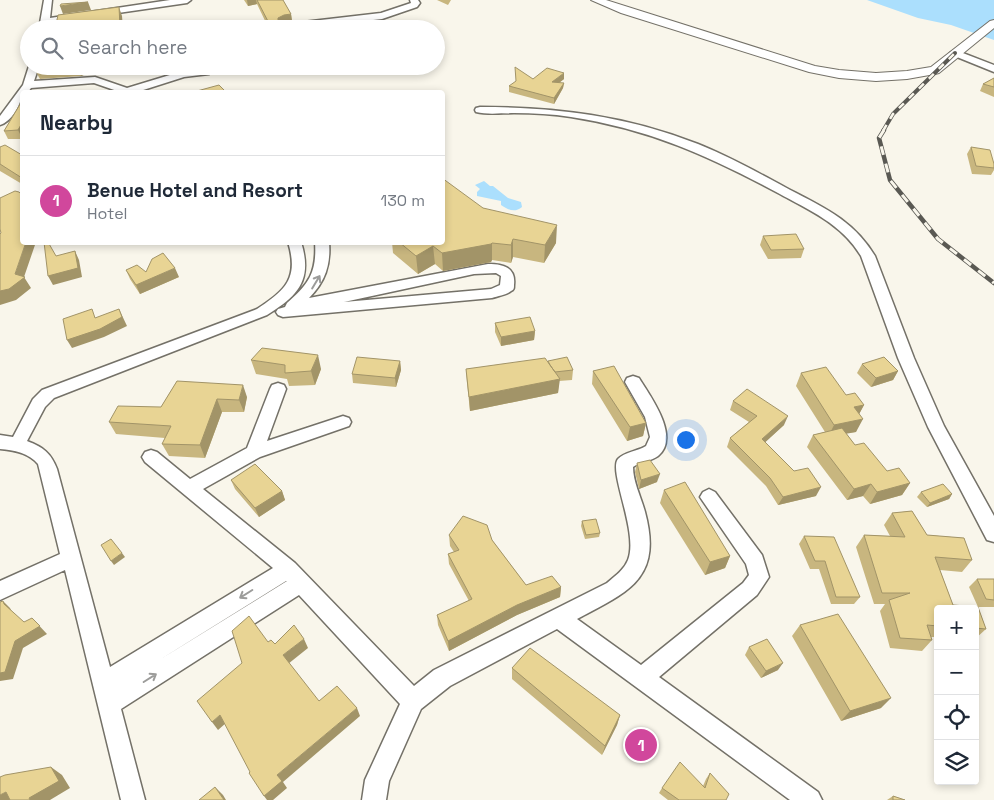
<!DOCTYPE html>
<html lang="en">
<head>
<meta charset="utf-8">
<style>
  :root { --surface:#fff; --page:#f6f6f7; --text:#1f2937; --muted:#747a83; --line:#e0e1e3; --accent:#a13e03 }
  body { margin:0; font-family:"Space Grotesk",sans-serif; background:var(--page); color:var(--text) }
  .controls { position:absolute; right:15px; bottom:15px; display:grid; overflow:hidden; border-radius:5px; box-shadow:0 2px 8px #0003 }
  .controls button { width:45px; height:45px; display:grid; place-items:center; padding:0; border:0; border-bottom:1px solid var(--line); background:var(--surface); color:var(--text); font:25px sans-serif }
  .you { position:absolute; left:685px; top:439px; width:18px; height:18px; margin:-12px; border:4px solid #fff; border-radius:50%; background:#1a73e8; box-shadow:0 0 0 8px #1a73e833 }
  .badge { display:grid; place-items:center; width:32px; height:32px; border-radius:50%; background:var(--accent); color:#fff; font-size:16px; font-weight:700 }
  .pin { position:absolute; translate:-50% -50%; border:2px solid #fff; box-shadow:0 1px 5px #0006 }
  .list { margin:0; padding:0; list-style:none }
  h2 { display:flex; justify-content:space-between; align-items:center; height:65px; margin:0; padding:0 20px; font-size:21px }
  h2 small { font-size:16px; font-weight:400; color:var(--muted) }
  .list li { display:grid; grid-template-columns:32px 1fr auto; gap:15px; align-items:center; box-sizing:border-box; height:90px; padding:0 20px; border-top:1px solid var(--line) }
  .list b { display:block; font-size:19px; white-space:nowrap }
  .list p { margin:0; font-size:16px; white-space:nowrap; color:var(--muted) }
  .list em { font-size:16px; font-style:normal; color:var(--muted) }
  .icon { flex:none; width:28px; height:28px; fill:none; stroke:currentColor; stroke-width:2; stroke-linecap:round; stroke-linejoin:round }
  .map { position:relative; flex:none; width:994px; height:800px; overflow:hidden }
  .search { position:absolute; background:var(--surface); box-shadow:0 2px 8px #0003; left:20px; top:20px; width:425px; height:55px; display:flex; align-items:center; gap:12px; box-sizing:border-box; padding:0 18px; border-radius:28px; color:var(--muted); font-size:19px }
  .panel { position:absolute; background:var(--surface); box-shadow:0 2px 8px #0003; left:20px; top:90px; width:425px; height:155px; border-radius:5px }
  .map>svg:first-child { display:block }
</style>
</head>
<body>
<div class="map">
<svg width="994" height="800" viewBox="0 0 994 800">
  <rect width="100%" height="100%" fill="#f9f6eb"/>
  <!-- water -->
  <path fill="#abdffd" d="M867 0H994V40L951 25 918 18Z
    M484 181 490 186H493L508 198 521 202 522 207C515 213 508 210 501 205V201L477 196V192L480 189 475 185Z"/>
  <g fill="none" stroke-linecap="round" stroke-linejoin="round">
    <defs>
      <path id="minor" d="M44 0H52L50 18 170 0H191L187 3 49 23V29H39Z
        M410 0H418L420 3 417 7 382 19 294 29H283L281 27 286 24 381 13 411 3Z
        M955 50 994 65V72L952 55 950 53Z
        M29 66H39L34 81 95 77 127 88 183 71 209 68 214 71 209 74 184 77 137 92H120L94 83 31 88 28 92H22C22 104 11 122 0 125V116L23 85Z
        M480 107C557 107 627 116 698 144 728 156 755 171 783 186 820 206 852 218 875 256L914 358 944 426 994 516V542L987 540 928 427 898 358 861 256C842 224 809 210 778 193 709 156 649 129 571 117 552 114 533 113 514 113 502 113 488 115 476 112L475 110 476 108Z
        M288 242H301C313 280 298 296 267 315L54 398 45 407 27 441C43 447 51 453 57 469L110 667 273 568 145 462 142 457 145 452 151 450 157 452 190 479 247 448 270 389 272 385 278 383 284 385 286 389 267 441 343 416 349 418 351 422 349 426 260 457 203 489 295 563 414 686 434 670 607 583C615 576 624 570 628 560 639 533 608 471 618 459 624 452 638 451 646 446L650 437 645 417 625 382 627 378 633 376 639 378C650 396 681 437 658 456 651 461 640 462 633 467 633 482 641 497 645 512 663 579 628 592 577 619L641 665 743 583 749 575 746 564 700 497 703 492 709 489 715 492 762 555 769 577 757 595 659 677 818 792 822 800H790L557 629 450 686 421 709 389 781 386 800H362L365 780 400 704 299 595 121 709 145 800H121L65 570 0 600V581L60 554 38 464C29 453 14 450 0 449V435L13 437 33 399 42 390 257 309C286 290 299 278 288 242ZM286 581H287L156 662Z
        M315 242H329C331 265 325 282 309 298L488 264C503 264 516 267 514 285 514 288 514 290 511 291 506 295 498 296 492 298L283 317 278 315 276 312 278 309 285 307 287 303C309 284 317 272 315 242ZM496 273 501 276 500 285 491 289 344 302 474 274Z"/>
      <path id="major" d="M591 0H606L815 66 839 70 876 73 907 71 931 67 990 21 994 20V28L939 73 935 74 907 79 876 81 839 78 809 72 621 13Z"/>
    </defs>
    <!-- minor casing -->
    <use href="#minor" stroke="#747168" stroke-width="3"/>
    <!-- major casing -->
    <use href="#major" stroke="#747168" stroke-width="2"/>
    <!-- minor -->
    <use href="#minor" fill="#fff" fill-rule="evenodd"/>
    <!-- major -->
    <use href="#major" fill="#fff" fill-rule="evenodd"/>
    <defs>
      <path id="rail-far1" d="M883 131 893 114 955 53"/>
      <path id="rail" d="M884 130 879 138 890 180 938 239 994 283"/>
    </defs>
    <!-- rail-far1 casing -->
    <use href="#rail-far1" stroke="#5a5953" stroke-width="4"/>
    <!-- rail casing -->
    <use href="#rail" stroke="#5a5953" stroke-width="4.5"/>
    <!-- rail-far1 -->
    <use href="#rail-far1" stroke="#f9f6eb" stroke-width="2.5" stroke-dasharray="7" stroke-linecap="butt"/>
    <!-- rail -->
    <use href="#rail" stroke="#f9f6eb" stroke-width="3" stroke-dasharray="9" stroke-linecap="butt"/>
  </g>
  <!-- wall -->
  <path fill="#c8b67f" d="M244 0H283L291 14 292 21 284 23 299 29H269L257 4 248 6Z
    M437 0H451L448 5Z
    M37 66H108L81 76 40 79 35 70Z
    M994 78V97L980 91 983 84Z
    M533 79H564L559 83H564L563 88 554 104 509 92V86Z
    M22 101V139H8L4 131Z
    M0 147 22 155V184L0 171Z
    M971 147 994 164V170L991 175 972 174 967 154Z
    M483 208 556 243 544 263 513 257 511 263 492 260 491 262 443 271 435 264 418 274 393 253 392 242H442Z
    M763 236 804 249 801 258 768 259 760 245Z
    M126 270 146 272 179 277 140 294 130 279Z
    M495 323 535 331 534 340 501 346 495 332Z
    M251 360 321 369 315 385 289 386 287 379 256 374Z
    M400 361 401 370 396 387 353 383 352 374Z
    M548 361 573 370 572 380 559 381 558 393 470 411 467 383 466 369 548 362Z
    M862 364 898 371 893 380 871 387 857 373Z
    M593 371 646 423 643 436 627 441 592 384Z
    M801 373 846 395 864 405 859 414 856 432 846 433 855 445 887 471 910 483 902 495 870 504 863 496 847 500 807 447 813 435 825 432 796 386Z
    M177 381 247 397 244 412H222L205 458 169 456 162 444 165 438 116 434 109 422 161 407Z
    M733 401 784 425 765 442 816 496 778 505 766 486 727 447 730 438 749 422 730 410Z
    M637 463 657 482 639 489 635 472Z
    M231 480 282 491 285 500 259 517 235 489Z
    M664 490 730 556 725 568 705 575 660 503Z
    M921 492 952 494 949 499 927 507 917 497Z
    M912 511 927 535 964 538 972 560 962 572 940 570 953 605 978 607 986 629 975 639V609H938V637H931L932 640 922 651 890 648 880 611 885 604H874L856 547 864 535 890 536 884 525 892 513Z
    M582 521 600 533 599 537 585 539 581 526Z
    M449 535 492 540 526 585 561 587 560 597 517 615 449 651 438 625 437 615 469 601 449 564 448 554 454 552 450 546Z
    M804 536 860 597 854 604H831L819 569H810L799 544Z
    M977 579H994V607H978L969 587Z
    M800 625 881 708 841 721 792 636Z
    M749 647 778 670 761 678 745 655Z
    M512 668 620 715 617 725 602 755 512 679Z
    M710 773 726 800H668L659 793 662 788 703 786 706 779Z
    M893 796 905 800H887Z"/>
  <!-- shaded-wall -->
  <path fill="#a29468" d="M247 0H256L257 4 248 6Z
    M88 2 91 10 63 14 60 6Z
    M119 7 122 16 123 29H99Z
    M291 14 292 21 285 22 280 25 278 21V18L284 15Z
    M79 66H108L81 76 77 67Z
    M213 66H224L213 68Z
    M564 73V79L552 88V82Z
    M564 83 563 88 554 104V98Z
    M22 123V138L18 130Z
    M557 225 556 243 544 263 545 245Z
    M513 239V257L511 263V245Z
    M26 242H36L24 277 31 288 16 300 0 305V291L15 274Z
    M492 243V260L491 262 443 271 442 253Z
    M433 246 435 264 418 274 416 256Z
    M75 251 79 260 82 277 53 285 48 276Z
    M175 268 179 277 140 294 136 285Z
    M119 309 127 326 104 337 72 348 67 340Z
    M535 331 534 340 501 346V337Z
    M318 355 321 369 315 385 311 371Z
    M400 361 401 370 396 387 395 378Z
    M898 371 893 380 871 387 876 378Z
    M560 379 558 393 470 411 469 397Z
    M243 385 247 397 244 412 239 400Z
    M217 399 222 412 205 458 200 445Z
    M864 405 857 418 854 407Z
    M788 416 784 425 759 448 762 439Z
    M863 419 856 432 828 437 834 425Z
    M646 423 643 436 627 441 630 427Z
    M660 474 657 482 639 489 641 480Z
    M910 483 902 495 870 504 877 492Z
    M871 484 863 496 847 500 854 489Z
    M821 487 816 496 778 505 783 497Z
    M282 491 285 500 259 517 255 508Z
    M952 494 949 499 927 507 930 503Z
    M122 553 125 557 114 565 111 561Z
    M730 556 725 568 705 575 710 562Z
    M561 587 560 597 517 615 449 651 448 641 517 605Z
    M3 601 10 608 12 612 4 604Z
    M32 618 47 634 23 648 13 679 0 681V673L15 641Z
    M304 639 308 648 288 664 283 655Z
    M783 663 778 670 761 678 766 671Z
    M891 698 881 708 841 721 850 711Z
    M357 708 360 716 283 782 287 788 273 800H267L264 796 277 775Z
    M220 715 226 723 218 730 212 722Z
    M620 715 617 725 602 755 605 746Z
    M51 767 62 775 70 788 50 800H30L29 798Z
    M215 787 223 795 226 800H224Z
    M6 792 17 800H0V795Z"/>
  <!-- building -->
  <path fill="#e8d494" stroke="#a29468" d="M257 0H283L291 14 284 15 278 18V21L281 23H296L299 28 272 29Z
    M88 2 60 6 61 4Z
    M119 7 120 26 99 29H55L58 15Z
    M366 25 374 29H357Z
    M37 66H79L35 70Z
    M515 67 533 79 547 68 564 73 552 82 564 83 554 98 509 86 516 81Z
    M994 78V87L983 84Z
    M219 85 226 92H199L197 91Z
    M22 101V123L18 130 4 131Z
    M5 145 22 155V178L0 164V147Z
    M971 147 990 150 994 164V168L976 166Z
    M442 178 483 208 557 225 545 245 513 239 511 245 492 243 491 244 442 253 433 246 416 256 399 242H442Z
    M15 191 19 192 22 195V242H26L15 274 25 277 9 289 0 291V234L1 233 0 229V198Z
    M796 234 804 249 771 250 763 236Z
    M44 242H48L56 256 75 251 78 268 48 276Z
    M163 253 175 268 136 285 126 270 137 265 146 272 152 259Z
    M92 309 95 318 119 309 122 317 100 329 67 340 63 319Z
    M530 317 535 331 501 337 495 323Z
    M262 348 318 355 311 371 285 373V365L251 360Z
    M357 357 400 361 395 378 352 374Z
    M567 357 573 370 555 372 550 365 548 361Z
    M884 357 898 371 876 378 862 364Z
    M545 358 560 379 469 397 466 369Z
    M614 366 646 423 630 427 593 371Z
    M826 367 846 395 855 393 864 405 854 407 863 419 834 425 801 373Z
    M177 381 243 385 239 400 217 399 200 445 162 444 171 426 109 422 118 406 161 407Z
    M747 389 788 416 762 439 794 471 808 468 821 487 783 497 770 478 730 438 757 416 733 401Z
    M842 428 855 445 864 443 887 471 899 468 910 483 877 492 871 484 854 489 813 435Z
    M650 460 660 474 641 480 637 463Z
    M255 464 282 491 255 508 231 480Z
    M685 482 730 556 710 562 664 490Z
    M943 484 952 494 930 503 921 492Z
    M912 511 927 535 964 538 972 560 935 557 953 605 978 607 986 629 975 628V609H938V626L927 625 932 640 900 638 889 600 910 593H882L864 535 905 537 892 513Z
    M463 516 487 525 492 540 526 585 552 576 561 587 517 605 448 641 437 615 472 599 448 554 459 550 449 535Z
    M596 519 600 533 586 535 582 521Z
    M804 536 834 537 860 597H836L825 561H815Z
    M111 539 122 553 111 561 101 545Z
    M977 579H994V600L986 599Z
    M3 601 4 604 24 622 32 618 40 626 15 641 5 672 0 673V602Z
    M838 614 891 698 850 711 800 625Z
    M249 616 268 642 271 640 275 644 294 625 304 639 283 655 319 701 337 686 357 708 277 775 282 781 264 796 249 773 250 772 220 715 212 722 197 701 242 663 232 631Z
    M767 639 783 663 766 671 749 647Z
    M530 648 620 715 605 746 512 668Z
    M680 762 705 788 710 773 729 794 726 800H679L662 788Z
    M51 767 59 781 29 798 30 800H10L6 792 0 795V777L5 775Z
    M215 787 224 800H199Z
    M893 796 905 800H893Z"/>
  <!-- one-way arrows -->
  <defs><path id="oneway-shaft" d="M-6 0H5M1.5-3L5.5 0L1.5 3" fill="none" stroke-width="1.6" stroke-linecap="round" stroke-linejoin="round" transform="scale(1.25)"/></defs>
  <g stroke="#9c9c9a">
    <use href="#oneway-shaft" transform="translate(316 282) rotate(-59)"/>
    <use href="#oneway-shaft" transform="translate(246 594) rotate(148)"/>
    <use href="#oneway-shaft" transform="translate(150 678) rotate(-32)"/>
  </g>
</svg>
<div class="controls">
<button>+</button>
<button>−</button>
<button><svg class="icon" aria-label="locate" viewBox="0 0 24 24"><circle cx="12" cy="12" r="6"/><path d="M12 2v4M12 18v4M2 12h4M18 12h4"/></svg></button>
<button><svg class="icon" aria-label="layers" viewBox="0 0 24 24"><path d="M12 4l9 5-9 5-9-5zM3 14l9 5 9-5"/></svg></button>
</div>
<div class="you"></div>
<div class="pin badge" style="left:641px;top:745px;background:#d1479c">1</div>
<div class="search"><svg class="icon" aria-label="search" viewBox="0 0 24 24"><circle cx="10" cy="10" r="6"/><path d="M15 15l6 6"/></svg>Search here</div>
<section class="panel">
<h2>Nearby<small></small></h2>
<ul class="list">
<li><span class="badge" style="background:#d1479c">1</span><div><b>Benue Hotel and Resort</b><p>Hotel</p></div><em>130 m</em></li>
</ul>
</section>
</div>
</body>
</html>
